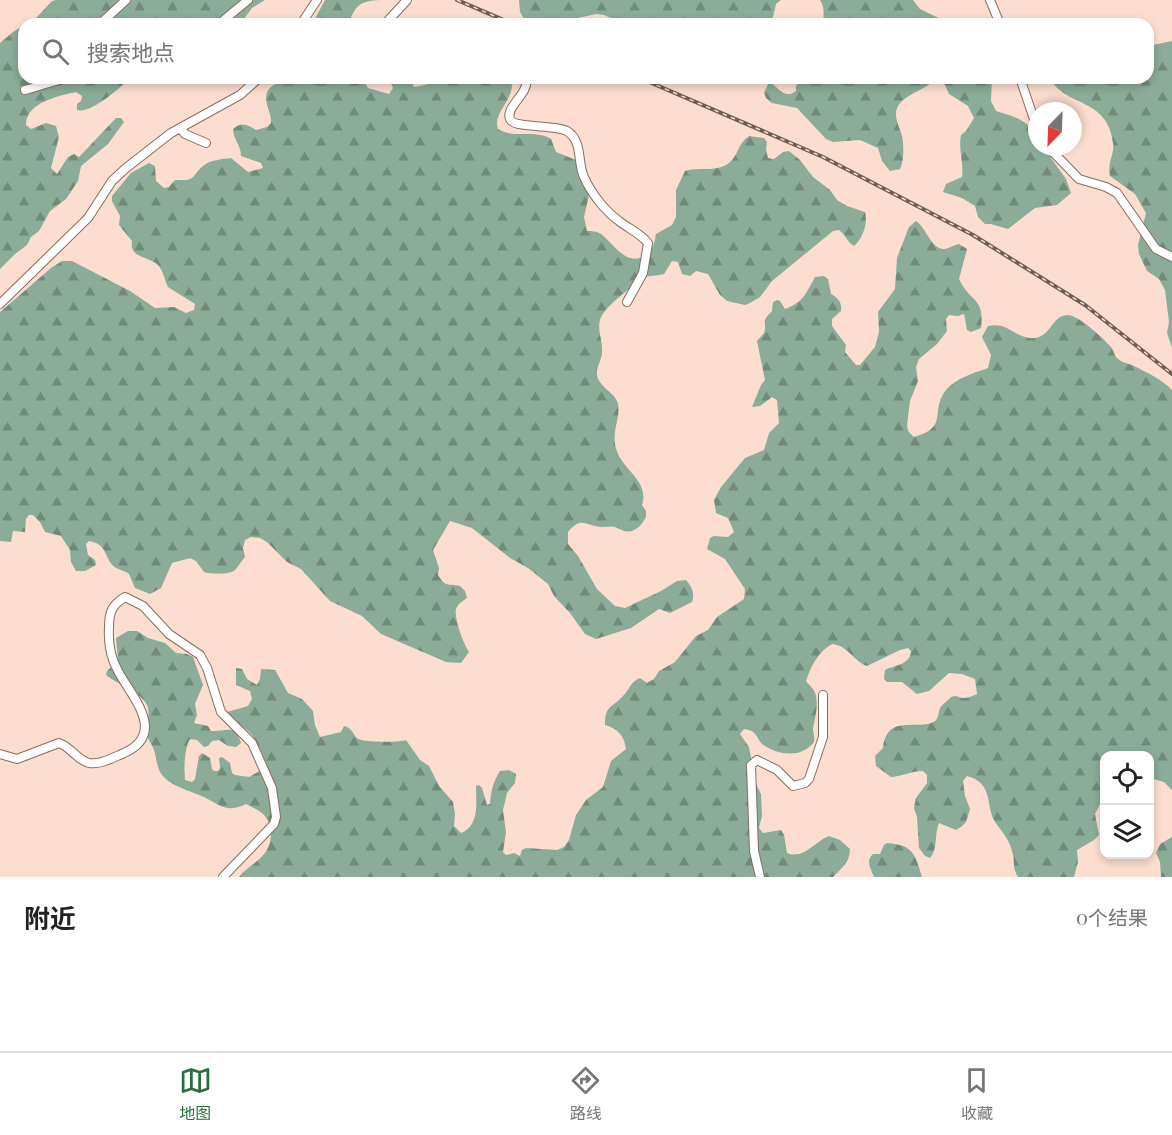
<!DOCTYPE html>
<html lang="zh">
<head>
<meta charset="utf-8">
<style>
  :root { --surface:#fff; --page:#f2f2f2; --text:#222; --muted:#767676; --line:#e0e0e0; --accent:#256f3d }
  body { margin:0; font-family:"Playfair Display","Noto Sans SC",serif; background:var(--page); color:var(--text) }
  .controls { position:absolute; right:18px; bottom:18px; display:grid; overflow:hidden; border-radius:12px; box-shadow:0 3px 9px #0003 }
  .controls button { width:54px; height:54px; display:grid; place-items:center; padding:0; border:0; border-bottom:2px solid var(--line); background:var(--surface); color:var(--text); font:30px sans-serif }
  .compass { position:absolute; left:1028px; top:102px; width:54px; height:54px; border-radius:50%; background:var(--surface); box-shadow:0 3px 9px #0003; rotate:203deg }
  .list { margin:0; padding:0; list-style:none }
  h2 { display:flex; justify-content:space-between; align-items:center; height:78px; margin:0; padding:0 24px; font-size:26px }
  h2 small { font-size:20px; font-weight:400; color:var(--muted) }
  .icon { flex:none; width:33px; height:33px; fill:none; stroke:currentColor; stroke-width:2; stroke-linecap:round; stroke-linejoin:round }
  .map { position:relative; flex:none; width:1172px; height:877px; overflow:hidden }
  .search { position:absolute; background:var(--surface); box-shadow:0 3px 9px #0003; left:18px; right:18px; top:18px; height:66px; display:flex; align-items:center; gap:15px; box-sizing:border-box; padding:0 21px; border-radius:18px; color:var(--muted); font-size:22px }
  .sheet { height:174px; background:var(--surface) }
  nav { display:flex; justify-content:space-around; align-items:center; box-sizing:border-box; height:84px; border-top:2px solid var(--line); background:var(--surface); font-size:16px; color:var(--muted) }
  nav a { display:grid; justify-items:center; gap:3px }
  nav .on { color:var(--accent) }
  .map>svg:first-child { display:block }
</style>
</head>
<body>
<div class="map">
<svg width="1172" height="877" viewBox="0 0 1172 877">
  <defs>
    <pattern id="forest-firs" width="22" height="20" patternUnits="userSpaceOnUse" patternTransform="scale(1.5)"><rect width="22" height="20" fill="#8aac98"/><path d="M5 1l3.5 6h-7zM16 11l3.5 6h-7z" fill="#708b7a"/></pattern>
  </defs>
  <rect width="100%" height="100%" fill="#fcddcf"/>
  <!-- forest -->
  <path fill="url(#forest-firs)" d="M56 0H265L252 8 240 24H24V78H130C120 88 91 114 77 110V104L81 101 82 96 76 92C59 96 26 102 26 125L31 129 46 123 56 126 59 137 51 168 57 174 68 157 74 154 79 157 116 118H121L124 122 108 144 81 166 78 181 66 199 50 211 39 231 31 237 27 245 15 254 0 269V43L13 32 36 18 52 1Z
    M325 0H380C358 1 356 6 348 24H312Z
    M519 0H781L776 4 772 21 767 24H625L604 15 596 14 578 18 564 24 546 22 530 24 526 22 520 12Z
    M820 0H913L920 9 951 24H825C821 18 827 11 820 0Z
    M1172 41V348L1167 333 1169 322 1165 290 1159 279 1147 271 1139 254 1138 245 1146 213 1135 194 1110 176C1107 162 1115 154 1113 143 1108 97 1064 107 1050 78H1148V46Z
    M280 78H362L368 88 389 94 393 88 391 83 394 78H410L414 87 426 85 437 78H511C517 100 492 111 498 129 514 139 535 129 551 139L556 152 576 160 589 195 584 217 587 231C591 231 597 231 601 234 613 243 627 268 645 255 654 248 654 244 656 234L672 225 676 217V190L685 171C700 166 720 174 732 160 739 152 738 144 749 136L764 138 767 142 766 150 768 158 774 159 783 152 789 151 800 160 813 177 830 190 837 200 847 206 865 212C868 223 863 238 854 246 847 242 846 235 839 230L833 231 772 281 760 297 750 303 745 305 727 301 720 295 708 274 696 271 690 276 682 274 678 262 672 261 664 274C654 276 644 276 634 280L632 286C623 295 604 307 600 320 597 330 603 342 602 352 602 361 594 369 598 379 603 389 616 394 618 404 621 420 609 434 618 454 627 473 649 482 642 505L646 511V517C642 525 634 534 624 531 621 530 618 528 615 527 611 526 606 527 601 527 584 525 581 516 568 532V544L578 556 597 589 615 606 625 608 661 591 677 581 686 580C692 587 695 593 692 602L670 613 659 609 631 628 596 639 585 634 570 613 554 596 548 584 528 568 510 558 472 528 450 521 433 550 439 568 438 575C446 588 447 583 460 586L465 591 467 598C463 601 458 603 456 609 454 618 463 643 469 652L461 663 446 662 381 634 362 616 330 601 301 569 287 562 267 542 260 538 251 537 245 540 243 548 245 557C241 561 239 566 235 570 230 575 211 574 204 572L196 561 190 558 172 563 161 588 150 594 135 588 129 574C125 571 120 570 116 568 103 559 109 544 89 541L86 544 88 555 95 560 96 565 85 571H76L71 562 70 550 61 536 45 532 40 522 33 515H29L26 519 25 532 13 531 11 542 0 541V312L51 268 62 261H72L130 291 155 308 174 307 186 313 194 310 195 304 168 287C164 279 164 272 158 265 148 256 129 258 132 241L119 225 120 216 112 201V196L131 173 149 163 155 166 156 181 164 188 169 187 175 180C198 181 190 177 203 166 210 160 222 159 231 158L248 172 263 168 261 163 241 156C241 145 233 139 233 129 241 122 247 124 256 130L267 127 271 123C272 112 261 99 269 89 273 85 277 83 280 78Z
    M808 78H992L991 101 996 111C1015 117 1037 122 1037 147H1043L1066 179 1071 193 1057 205 1035 208 1008 229 991 224H985L978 217 975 206 962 198 943 192 946 184 962 177C964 163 958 149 961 135L966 131 974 118 968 106 949 94 944 83 934 81C924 89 911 93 902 101 890 113 899 124 902 136 904 145 904 162 900 169L890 171 882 161 878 148 860 140 833 142 826 139 797 108 772 103 766 98 764 93 769 82C779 87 784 100 796 91V86L801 79 805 80Z
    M916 221C926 227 931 250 945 249 949 248 955 245 959 244L967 249 959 279C970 303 985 297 981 328L971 332 967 330 964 314 958 316 949 315 946 319 947 331 937 344 919 359 916 367 918 381 910 401 907 425 908 431 914 437C950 427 929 412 946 390 956 378 974 373 988 368L991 355 982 337 988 326C1009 321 1016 340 1035 338 1051 336 1052 316 1067 315 1077 314 1103 338 1110 346 1114 350 1114 355 1117 358 1122 363 1128 363 1134 366 1146 372 1163 380 1172 390V790L1164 782 1150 778V756H1104V802H1101L1095 814 1099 835 1094 840 1077 850 1078 862 1074 877H1018C1012 867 1015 864 1013 855 1010 840 1003 833 995 822 985 805 994 783 967 776L963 781 965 796 970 809 966 822 961 827 956 830 939 823C934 835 938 849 930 858L925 856 919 848 917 817 914 808 916 798 927 783V775L923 771C911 771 903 776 891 777L876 766 875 756 883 748C887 715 913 729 931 723 939 721 938 714 940 708 942 705 947 701 950 698 956 694 957 697 963 698 967 698 973 696 977 694L975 679 962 674 949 673 929 691 917 694 902 682H887L884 679 885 670C895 665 910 665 911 651L908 648 900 650 867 666C853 661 849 646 832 644 818 652 811 666 806 681 808 684 810 685 812 688 821 698 815 717 813 729 813 734 816 738 813 743 802 758 778 755 765 746 755 740 760 731 744 729L740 734 749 747 756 784 761 794 762 816 759 828 763 833 781 830 784 835 787 853C804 860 815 841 829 836L840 840 850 849C850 862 841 869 833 877H239C246 868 257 863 264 854 273 843 274 824 263 814 259 810 252 807 246 804 227 813 221 806 204 797 191 791 168 786 160 772 157 766 156 757 154 750 152 744 147 739 147 733 146 724 151 713 147 705 140 691 118 685 106 675L107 671 118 660 116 638 128 631H137L148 638 165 643 176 653 187 654 193 657 203 685 195 704 197 715 194 723 208 726 211 731C226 732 235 723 241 743L236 747 228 746 219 740 212 741 208 746 204 747 197 740 190 739C184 749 184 769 185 780L192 782 195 779 199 756 202 753 210 758 212 769 214 771H218L220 768 219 758 222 757 230 763 232 773 235 775 249 777 267 767V764C261 753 258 740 248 731 241 724 230 723 227 712L248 706 252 699 250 691 236 685V668L242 669 247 679 257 685 260 679 261 669 275 670 288 693 302 699 313 711 315 725 320 737 341 732 344 726C353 728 352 734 358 739 364 742 399 743 406 740L420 760 429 766 439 786 453 802 455 814 454 826 461 833C480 826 476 801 476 786L479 785 482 788 487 805 490 804C491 791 493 782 500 771L509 770 516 774 515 783 507 793 503 810 506 832 503 852 506 855 514 853 520 856 522 850 526 848 557 850 564 847 569 840 576 815 586 800 603 787 611 761 626 749C624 735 618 729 605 725 605 705 612 708 623 696 630 689 630 682 640 678L647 683 654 679 659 671 675 662 696 636 708 630 717 617 744 599 745 589 725 559 707 549 710 538 714 536 728 537 734 532 728 518 716 513 714 500 721 487 745 458 764 450 769 433 779 423 777 400 772 397 760 406 752 407 761 385 765 380 757 341 764 333C768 321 759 324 772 311L773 302 777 300 780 301 785 309C804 302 806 293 815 277L824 276 828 279 831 294C838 298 842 302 841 311L832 319V326L846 345 845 352 856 365H860L875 347 879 332 878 312 895 289 897 258 909 227Z
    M1172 837V877H1161L1160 862 1156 853 1160 844Z
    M887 843C914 845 915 855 922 877H874C871 869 865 861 873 854H880L884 845Z"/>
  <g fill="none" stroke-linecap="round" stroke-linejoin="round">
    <defs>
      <path id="minor" d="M990 0 1000 24
        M100 24 126 0
        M219 24 248 0
        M301 24 317 0
        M385 24 407 0
        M526 78C530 94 505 106 510 119 514 129 555 124 567 131 583 141 577 162 584 177 591 193 605 211 619 221 629 229 640 233 648 243L643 273 627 302
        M1020 78 1037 128
        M25 90C41 86 54 80 70 78
        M180 128 185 134 206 143
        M1048 147 1079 179 1106 187 1117 193 1156 249 1172 257
        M0 304 88 218 112 181 126 168 171 133 240 95 259 78
        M0 754 17 759 59 743C71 747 77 760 89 763 101 765 114 757 124 753 168 733 131 696 118 671 110 657 108 643 109 627 109 612 112 605 125 597L143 606 169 634 200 655 207 668 221 712 252 743 272 788 276 817 274 824 223 877
        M760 877 754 851 751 765 757 760 777 770 793 786 805 783 809 779 823 737V695"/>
    </defs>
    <!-- minor casing -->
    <use href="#minor" stroke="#886c61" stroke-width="10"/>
    <!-- minor -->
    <use href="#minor" stroke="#fff" stroke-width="8"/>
    <defs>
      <path id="rail" d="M457 0 513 24
        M640 78 823 157 973 235 1085 305 1172 374"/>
    </defs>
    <!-- rail casing -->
    <use href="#rail" stroke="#6f5d54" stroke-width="4"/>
    <!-- rail -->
    <use href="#rail" stroke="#fcddcf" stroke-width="1.5" stroke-dasharray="4.5" stroke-linecap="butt"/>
  </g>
</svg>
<div class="controls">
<button><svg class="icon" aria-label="locate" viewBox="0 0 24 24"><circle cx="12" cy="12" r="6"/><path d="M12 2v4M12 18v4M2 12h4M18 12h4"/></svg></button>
<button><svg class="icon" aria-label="layers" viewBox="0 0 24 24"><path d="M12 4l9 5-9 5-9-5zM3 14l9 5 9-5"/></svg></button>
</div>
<svg class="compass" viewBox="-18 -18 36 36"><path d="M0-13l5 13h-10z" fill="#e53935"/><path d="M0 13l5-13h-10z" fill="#767676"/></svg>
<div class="search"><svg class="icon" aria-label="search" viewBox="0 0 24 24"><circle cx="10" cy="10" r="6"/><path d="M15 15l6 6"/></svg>搜索地点</div>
</div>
<section class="sheet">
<h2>附近<small>0个结果</small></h2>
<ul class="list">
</ul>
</section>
<nav>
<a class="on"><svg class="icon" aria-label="map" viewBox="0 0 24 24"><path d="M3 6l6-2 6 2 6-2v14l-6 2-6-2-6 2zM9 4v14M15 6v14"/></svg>地图</a>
<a><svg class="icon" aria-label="directions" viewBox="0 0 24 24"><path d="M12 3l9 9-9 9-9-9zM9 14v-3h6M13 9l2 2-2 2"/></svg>路线</a>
<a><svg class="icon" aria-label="saved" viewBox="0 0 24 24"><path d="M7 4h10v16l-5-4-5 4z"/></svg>收藏</a>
</nav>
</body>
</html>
